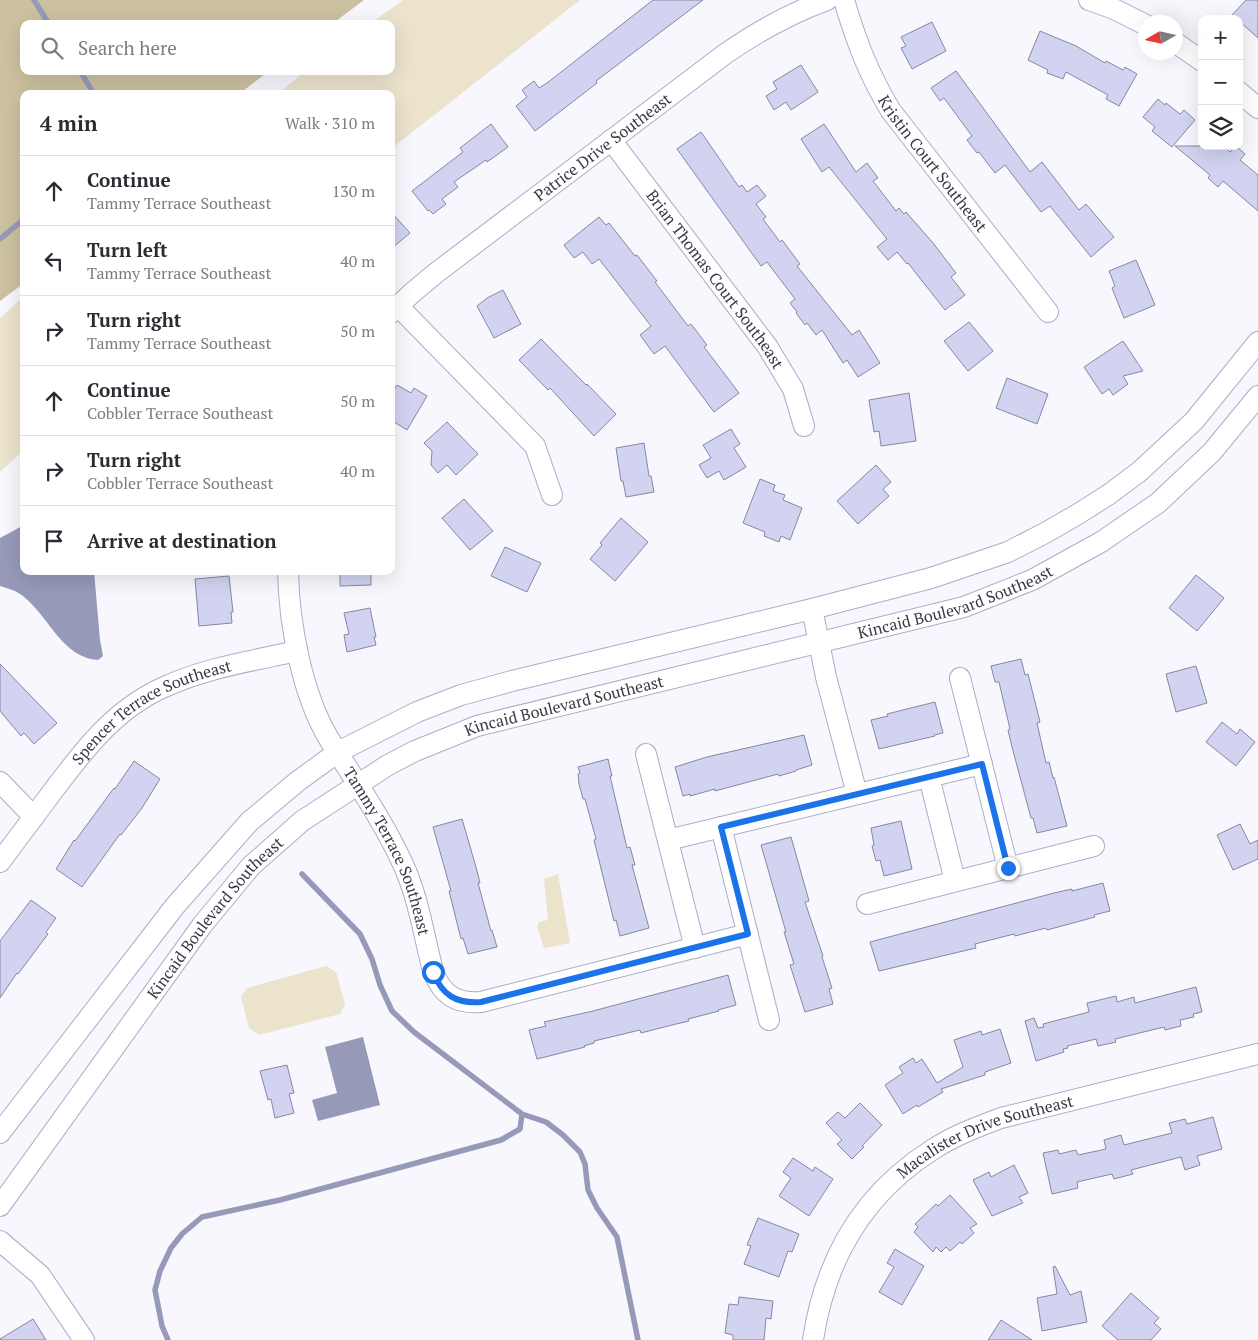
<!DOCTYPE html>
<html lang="en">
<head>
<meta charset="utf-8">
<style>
  :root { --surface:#fff; --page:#f2f2f3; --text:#2b2b33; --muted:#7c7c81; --line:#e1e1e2 }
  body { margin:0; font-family:"PT Serif",serif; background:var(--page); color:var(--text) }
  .controls { position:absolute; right:15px; top:15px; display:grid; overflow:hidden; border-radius:10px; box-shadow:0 5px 20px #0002 }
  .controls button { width:45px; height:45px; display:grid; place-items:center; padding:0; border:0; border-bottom:1px solid var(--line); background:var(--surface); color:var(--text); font:25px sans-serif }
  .compass { position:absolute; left:1138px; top:15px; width:45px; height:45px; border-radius:50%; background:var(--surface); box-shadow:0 5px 20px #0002; rotate:261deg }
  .stop { position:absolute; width:15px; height:15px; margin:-11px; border:4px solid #1a73e8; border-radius:50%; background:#fff }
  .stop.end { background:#1a73e8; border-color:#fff; box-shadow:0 1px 5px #0008 }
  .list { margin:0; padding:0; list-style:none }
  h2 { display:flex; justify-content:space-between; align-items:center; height:65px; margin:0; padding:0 20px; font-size:21px }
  h2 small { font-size:16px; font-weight:400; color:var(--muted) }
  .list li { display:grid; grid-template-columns:32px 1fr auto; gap:15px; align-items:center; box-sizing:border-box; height:70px; padding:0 20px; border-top:1px solid var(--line) }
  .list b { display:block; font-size:19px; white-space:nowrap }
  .list p { margin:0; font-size:16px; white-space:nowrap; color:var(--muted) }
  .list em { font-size:16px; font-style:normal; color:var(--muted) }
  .icon { flex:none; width:28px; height:28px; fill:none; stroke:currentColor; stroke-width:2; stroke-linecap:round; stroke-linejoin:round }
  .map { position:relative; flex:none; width:1258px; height:1340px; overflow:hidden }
  .search { position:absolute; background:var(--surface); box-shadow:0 5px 20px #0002; left:20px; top:20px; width:375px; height:55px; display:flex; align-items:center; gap:12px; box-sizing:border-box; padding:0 18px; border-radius:10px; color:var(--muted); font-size:19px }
  .panel { position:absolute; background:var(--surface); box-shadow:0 5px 20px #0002; left:20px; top:90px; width:375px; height:485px; border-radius:10px }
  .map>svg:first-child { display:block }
</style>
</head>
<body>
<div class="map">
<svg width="1258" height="1340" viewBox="0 0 1258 1340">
  <rect width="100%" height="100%" fill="#f7f7fd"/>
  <!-- green -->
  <path fill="#ebe3cc" d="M403 0H580L391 149V94H277L306 71H391V24H370Z
    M24 296V450L0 472V318Z
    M558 874 570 943 544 948 537 926 539 922 548 920 544 879Z
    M326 966 336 972 345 1004 340 1014 259 1035 249 1028 241 997 247 988Z"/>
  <!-- forest -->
  <path fill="#ccc19f" d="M0 0H364L332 24H24V71H269L239 94H24V283L0 301Z"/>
  <!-- water -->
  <path fill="#9799b9" d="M24 525V571H94L100 640 103 656 98 660C58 657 47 608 15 591 11 589 5 588 0 586V538Z
    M363 1037 380 1105 318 1121 312 1100 337 1093 325 1047Z"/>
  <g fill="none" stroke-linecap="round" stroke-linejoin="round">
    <!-- stream -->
    <path stroke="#9799b9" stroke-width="5.5" d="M34 0 49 24
      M80 71 94 94
      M0 239 24 219
      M302 874 360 934 372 959 380 985 392 1011 414 1032 522 1114 546 1122 563 1135 580 1152 585 1164 588 1190 597 1208 617 1237 638 1340
      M168 1340 162 1326 155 1290 160 1271 171 1248 182 1234 202 1217 280 1200 501 1140 520 1129 522 1114"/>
  </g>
  <!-- building -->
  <path fill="#d1d3f0" stroke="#8688a2" d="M653 0H703L596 81 597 83 535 131 516 106 527 97 522 90 534 81 539 88 547 83Z
    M1246 0H1258V38L1239 21V19H1237L1232 15Z
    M932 22 946 51 912 69 901 48 906 46 901 37Z
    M1040 31 1076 46 1105 63 1106 61 1123 70 1125 67 1137 74 1119 106 1106 99 1108 95 1066 72 1063 79 1047 73 1048 70 1028 60Z
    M801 65 818 92 791 110 786 102 774 110 766 96 777 89 773 82Z
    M956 71 1030 172 1042 162 1079 210 1086 204 1114 237 1091 257 1050 206 1041 212 1005 165 995 173 979 152 977 153 967 140 972 136 944 98 940 101 931 88Z
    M1158 99 1165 105 1166 103 1180 114 1184 110 1195 120 1172 147 1152 131 1155 127 1143 117Z
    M491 124 508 147 487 162 486 160 454 182 458 187 442 199 446 204 433 214 429 210 428 211 412 191 463 152 460 148Z
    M824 124 856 172 867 163 878 178 873 181 896 211 899 208 904 214 906 212 933 243 956 273 951 277 965 295 945 310 908 263 907 264 897 252 888 260 877 247 887 239 829 167 822 172 801 139Z
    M701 132 739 187 742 185 747 192 757 185 766 196 756 204 766 217 763 219 780 242 782 240 800 264 797 266 852 335 859 330 880 363 858 377 847 360 843 363 822 330 816 335 807 323 805 325 796 313 797 312 790 303 795 299 767 262 761 266 677 149Z
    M1175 146H1223L1230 152 1236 146 1245 154 1240 160 1258 175V211L1223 181 1218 187 1208 178 1210 175Z
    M391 212 410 233 391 249Z
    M599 217 606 225 609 223 635 256 637 255 657 281 655 282 688 326 691 324 707 345 704 347 739 393 714 412 665 346 654 354 640 335 651 326 599 259 592 264 583 252 574 258 564 245Z
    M1136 260 1155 305 1124 318 1112 288 1115 286 1109 271Z
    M503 290 521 324 494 338 477 306 487 298Z
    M969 322 993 351 968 371 944 341Z
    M541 339 586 385 587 384 616 414 594 436 550 388 548 390 519 360Z
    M1123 341 1143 371 1123 376 1128 384 1113 395 1109 389 1102 394 1084 367Z
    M1007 378 1048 394 1037 424 996 408Z
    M397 385 411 393 414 388 427 396 407 430 391 420V394Z
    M909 393 916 441 881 446 879 431 874 432 869 400Z
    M447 422 478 454 456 475 447 465 438 473 431 465 432 451 424 443Z
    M731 429 740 444 734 448 746 467 724 480 719 471 707 478 699 465 711 458 703 445Z
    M644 443 649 476H651L654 492 626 497 623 481H621L616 448Z
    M876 465 891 482 883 489 889 496 858 524 837 501Z
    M760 479 775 485 773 491 785 495 783 500 802 508 790 540 781 536 779 542 764 536 765 532 743 523Z
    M464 499 493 531 470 550 442 518Z
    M621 518 648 542 615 581 590 559 602 545 600 543Z
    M505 547 541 563 527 592 491 576Z
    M340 571H371V585L340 586Z
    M1196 575 1224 598 1197 631 1169 608Z
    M229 576 233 612H231L232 623 199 626 195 579Z
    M370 608 376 637H374L376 645 347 652 344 635 349 634 344 613Z
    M1021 659 1025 675 1028 674 1040 722 1037 723 1046 763 1049 762 1053 778 1054 777 1067 826 1037 833 1033 818H1031L1012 747 1008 730 1010 729 999 682H995L991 666Z
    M0 664 57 723 34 744 24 733 21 736 0 711Z
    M1196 666 1207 703 1176 712 1166 674Z
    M935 702 943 733 934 735 935 736 879 749 871 720 888 716 887 714Z
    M1222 722 1237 734 1240 729 1255 742 1236 766 1206 742Z
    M804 735 812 765 796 770V771L779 776 778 774 715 791V789L690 796V794L683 796 675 767 707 757Z
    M608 759 612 776H610L627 848 630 847 635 865H632L649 928 620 936 616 920 614 921 594 840 596 839 585 799H583L579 784 578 774 580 773 578 767Z
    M134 761 160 779 142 808 121 835 120 834 82 887 56 869 74 840 75 841 114 788 115 789Z
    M462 819 476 867 480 883H478L491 931 492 930 497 947 468 954 463 938 461 939 449 891H451L433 827Z
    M901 821 912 869 884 876 880 860 876 861 872 846 874 845 871 828Z
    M1240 824 1250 844 1258 840V859L1233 870 1217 835Z
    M791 837 809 901 805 902 823 956 822 957 832 988 829 989 833 1004 805 1012 790 965 794 964 784 932H786L761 845Z
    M1103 883 1110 911 1094 915 1095 917 1047 930 1046 928 1015 936 1014 934 975 944 976 948 879 971 870 942 1054 893 1072 889V891Z
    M31 900 56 918 46 932 48 934 18 974 17 973 0 998V941Z
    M728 975 736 1005 718 1010 719 1011 688 1019 689 1021 672 1025 641 1033 640 1030 594 1041V1043L584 1046 585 1047 537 1059 529 1030 546 1026 544 1022 593 1011Z
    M1196 987 1202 1012 1193 1014 1194 1017 1180 1020 1181 1026 1165 1030 1164 1027 1115 1039 1116 1042 1098 1046 1096 1039 1067 1046 1068 1048 1063 1049 1064 1052 1036 1061 1025 1021 1034 1018 1038 1028 1044 1027 1043 1024 1089 1012 1087 1003 1116 996 1117 1002 1134 997 1135 1003Z
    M1000 1029 1011 1063 985 1072V1075L941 1089 943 1092 918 1107 917 1105 903 1114 885 1085 903 1073 899 1067 913 1058 916 1063 922 1059 937 1083 963 1067 954 1040 981 1031 982 1035Z
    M287 1065 294 1093 289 1094 294 1113 275 1118 271 1099 268 1100 260 1071Z
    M860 1103 882 1125 862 1146 864 1147 852 1159 837 1144 842 1140 826 1123 838 1112 845 1118Z
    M1213 1117 1222 1149 1197 1156 1200 1165 1185 1170 1181 1157 1131 1170 1133 1174 1114 1179 1112 1174 1077 1182 1078 1188 1052 1194 1043 1153 1058 1150 1059 1154 1076 1150 1078 1155 1106 1149 1104 1140 1121 1135 1124 1145 1172 1133 1169 1123 1185 1119 1187 1124Z
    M793 1158 813 1171 815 1167 833 1179 809 1216 779 1196 791 1178 783 1172Z
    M1014 1165 1028 1193 1019 1197 1023 1203 992 1216 973 1180 989 1172 991 1177Z
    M950 1195 977 1224 970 1228 974 1233 962 1244 960 1242 950 1251 946 1247 941 1252 936 1247 933 1252 914 1232 918 1227 915 1224 936 1204 938 1206Z
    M758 1218 799 1234 792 1252 788 1251 779 1277 744 1264 751 1246 747 1245Z
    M895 1249 924 1266 902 1305 879 1292 894 1267 887 1263Z
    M1055 1266 1070 1295 1081 1291 1087 1322 1042 1331 1037 1298 1057 1294 1053 1267Z
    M1131 1293 1159 1318 1154 1323 1161 1329 1151 1340H1118L1102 1326Z
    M739 1297 773 1301 771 1319 766 1318 764 1340H733V1335L725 1333 729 1304 738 1305Z
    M33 1319 46 1340H0V1339Z
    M1001 1320 1032 1340H988Z"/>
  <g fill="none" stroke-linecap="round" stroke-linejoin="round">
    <defs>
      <g id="minor">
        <path id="s1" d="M844 0C856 41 869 75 891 111L1048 312"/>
        <path d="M1089 0 1114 9 1146 25"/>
        <path d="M1176 43 1202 61"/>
        <path d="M1239 92 1258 108"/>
        <path id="s2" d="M611 140 767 346 793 389 804 426"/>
        <path d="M398 306 535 446 552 495"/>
        <path id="s3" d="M391 313 412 293 436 273 725 54C757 32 790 13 827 0"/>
        <path id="s4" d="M288 571C289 624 302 694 329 739 354 779 382 819 402 862 418 895 424 936 433 971 442 995 456 1004 481 1002L748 934"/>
        <path d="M812 609 826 677 857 794"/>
        <path d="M960 678 1008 868"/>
        <path d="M646 754 695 948"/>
        <path d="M929 777 955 881"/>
        <path d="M0 782 34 817"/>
        <path d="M721 827 769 1020"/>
        <path d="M668 840 982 764"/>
        <path id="s5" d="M0 862C18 838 35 815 53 791 83 751 114 710 162 688 204 668 252 661 297 651"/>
        <path d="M867 904 1094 846"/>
        <path d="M0 1133 175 906 249 822 298 781 338 752 417 712 461 695 512 681 812 609 931 578 1008 552 1045 533 1078 514 1108 495 1139 472 1194 421 1258 342"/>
        <path id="s6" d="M0 1206 203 924 251 866 302 821 388 765 415 751 477 726 964 607 1032 580 1101 542 1158 503 1212 452 1258 396"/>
        <path d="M0 1241 40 1275 84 1340"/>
        <path id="s7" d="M813 1340C825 1260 863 1194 932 1150 953 1136 977 1127 1001 1118L1258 1054"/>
      </g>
    </defs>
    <!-- minor casing -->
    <use href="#minor" stroke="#abadc9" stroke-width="22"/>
    <!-- minor -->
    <use href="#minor" stroke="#fff" stroke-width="20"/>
  </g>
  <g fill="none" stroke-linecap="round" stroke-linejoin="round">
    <!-- route -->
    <path stroke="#1a73e8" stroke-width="6" d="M433 972C442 995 456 1004 481 1002L748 934 721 827 982 764 1008 868"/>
  </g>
  <g text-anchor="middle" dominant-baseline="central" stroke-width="4.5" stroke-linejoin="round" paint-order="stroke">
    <!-- street labels -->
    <g font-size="16" fill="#393a45" stroke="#fff">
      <text stroke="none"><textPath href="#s3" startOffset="269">Patrice Drive Southeast</textPath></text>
      <text stroke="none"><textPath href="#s1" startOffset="188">Kristin Court Southeast</textPath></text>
      <text stroke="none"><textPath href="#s2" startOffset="174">Brian Thomas Court Southeast</textPath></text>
      <text stroke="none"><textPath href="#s6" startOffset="1185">Kincaid Boulevard Southeast</textPath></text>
      <text stroke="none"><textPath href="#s6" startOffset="780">Kincaid Boulevard Southeast</textPath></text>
      <text stroke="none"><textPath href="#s5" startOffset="219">Spencer Terrace Southeast</textPath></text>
      <text stroke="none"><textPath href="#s4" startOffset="302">Tammy Terrace Southeast</textPath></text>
      <text stroke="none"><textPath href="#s6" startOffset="360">Kincaid Boulevard Southeast</textPath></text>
      <text stroke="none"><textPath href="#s7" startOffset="286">Macalister Drive Southeast</textPath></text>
    </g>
  </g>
</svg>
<div class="controls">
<button>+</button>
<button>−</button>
<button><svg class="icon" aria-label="layers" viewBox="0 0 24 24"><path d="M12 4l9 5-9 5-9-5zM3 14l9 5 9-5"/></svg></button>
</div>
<svg class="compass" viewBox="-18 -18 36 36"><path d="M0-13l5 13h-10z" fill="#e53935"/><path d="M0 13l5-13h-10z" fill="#7c7c81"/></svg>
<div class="stop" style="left:433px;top:972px"></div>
<div class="stop end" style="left:1008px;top:868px"></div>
<div class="search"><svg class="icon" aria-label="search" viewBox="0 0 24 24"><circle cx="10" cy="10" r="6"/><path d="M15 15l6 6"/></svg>Search here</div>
<section class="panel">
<h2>4 min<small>Walk · 310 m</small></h2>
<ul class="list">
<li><svg class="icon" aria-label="ahead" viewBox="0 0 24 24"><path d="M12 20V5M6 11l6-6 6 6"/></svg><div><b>Continue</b><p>Tammy Terrace Southeast</p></div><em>130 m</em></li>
<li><svg class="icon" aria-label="left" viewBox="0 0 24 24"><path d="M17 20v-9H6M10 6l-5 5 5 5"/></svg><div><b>Turn left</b><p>Tammy Terrace Southeast</p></div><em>40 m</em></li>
<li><svg class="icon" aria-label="right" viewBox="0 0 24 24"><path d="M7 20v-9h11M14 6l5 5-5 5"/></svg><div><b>Turn right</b><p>Tammy Terrace Southeast</p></div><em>50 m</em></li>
<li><svg class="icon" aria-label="ahead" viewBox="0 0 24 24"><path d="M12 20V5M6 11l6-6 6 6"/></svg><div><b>Continue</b><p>Cobbler Terrace Southeast</p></div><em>50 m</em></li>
<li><svg class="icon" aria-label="right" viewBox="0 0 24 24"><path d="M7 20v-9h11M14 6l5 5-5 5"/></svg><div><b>Turn right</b><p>Cobbler Terrace Southeast</p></div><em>40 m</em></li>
<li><svg class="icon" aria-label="arrive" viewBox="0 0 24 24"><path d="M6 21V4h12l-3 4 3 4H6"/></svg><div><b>Arrive at destination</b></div></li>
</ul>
</section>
</div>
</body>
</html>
